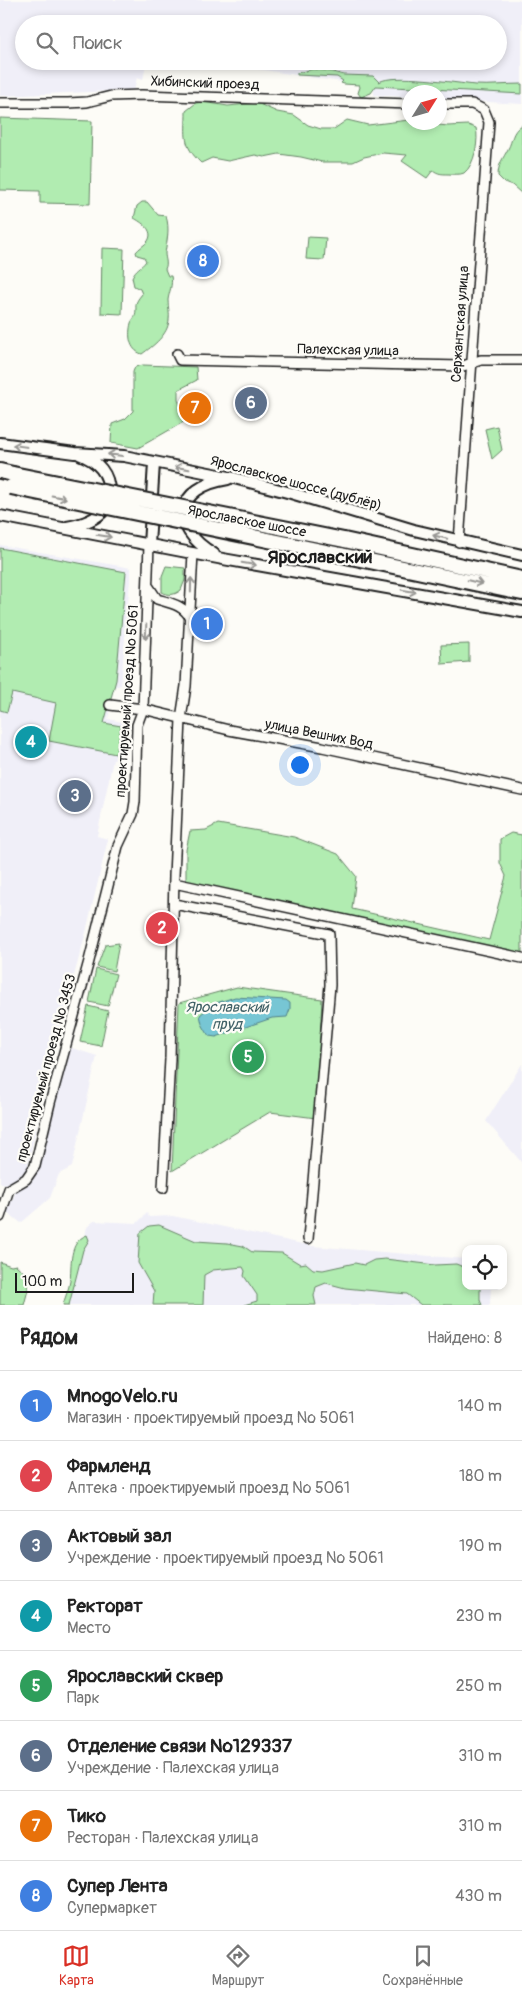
<!DOCTYPE html>
<html lang="ru">
<head>
<meta charset="utf-8">
<style>
  :root { --surface:#fff; --page:#f2f2f2; --text:#222; --muted:#767676; --line:#e0e0e0; --accent:#d93025 }
  body { margin:0; font-family:Pangolin,sans-serif; background:var(--page); color:var(--text) }
  .controls { position:absolute; right:15px; bottom:15px; display:grid; overflow:hidden; border-radius:10px; box-shadow:0 2px 8px #0003 }
  .controls button { width:45px; height:45px; display:grid; place-items:center; padding:0; border:0; border-bottom:1px solid var(--line); background:var(--surface); color:var(--text); font:25px sans-serif }
  .compass { position:absolute; left:402px; top:85px; width:45px; height:45px; border-radius:50%; background:var(--surface); box-shadow:0 2px 8px #0003; rotate:53deg }
  .scale { position:absolute; left:15px; bottom:12px; width:119px; box-sizing:border-box; padding-left:5px; border:2px solid #1c1c1c; border-top:0; font-size:14px; line-height:18px; white-space:nowrap; color:#1c1c1c; -webkit-text-stroke:4px #fdfcf7; paint-order:stroke }
  .you { position:absolute; left:299px; top:764px; width:18px; height:18px; margin:-12px; border:4px solid #fff; border-radius:50%; background:#1a73e8; box-shadow:0 0 0 8px #1a73e833 }
  .badge { display:grid; place-items:center; width:32px; height:32px; border-radius:50%; background:var(--accent); color:#fff; font-size:16px; font-weight:700 }
  .pin { position:absolute; translate:-50% -50%; border:2px solid #fff; box-shadow:0 1px 5px #0006 }
  .list { margin:0; padding:0; list-style:none }
  h2 { display:flex; justify-content:space-between; align-items:center; height:65px; margin:0; padding:0 20px; font-size:21px }
  h2 small { font-size:16px; font-weight:400; color:var(--muted) }
  .list li { display:grid; grid-template-columns:32px 1fr auto; gap:15px; align-items:center; box-sizing:border-box; height:70px; padding:0 20px; border-top:1px solid var(--line) }
  .list b { display:block; font-size:19px; white-space:nowrap }
  .list p { margin:0; font-size:16px; white-space:nowrap; color:var(--muted) }
  .list em { font-size:16px; font-style:normal; color:var(--muted) }
  .icon { flex:none; width:28px; height:28px; fill:none; stroke:currentColor; stroke-width:2; stroke-linecap:round; stroke-linejoin:round }
  .map { position:relative; flex:none; width:522px; height:1305px; overflow:hidden }
  .search { position:absolute; background:var(--surface); box-shadow:0 2px 8px #0003; left:15px; right:15px; top:15px; height:55px; display:flex; align-items:center; gap:12px; box-sizing:border-box; padding:0 18px; border-radius:28px; color:var(--muted); font-size:19px }
  .sheet { height:625px; background:var(--surface) }
  nav { display:flex; justify-content:space-around; align-items:center; box-sizing:border-box; height:70px; border-top:1px solid var(--line); background:var(--surface); font-size:14px; color:var(--muted) }
  nav a { display:grid; justify-items:center; gap:2px }
  nav .on { color:var(--accent) }
  .map>svg:first-child { display:block }
</style>
</head>
<body>
<div class="map">
<svg width="522" height="1305" viewBox="0 0 522 1305">
  <rect width="100%" height="100%" fill="#fdfcf7"/>
  <filter id="ink" filterUnits="userSpaceOnUse"><feTurbulence type="fractalNoise" baseFrequency=".02" numOctaves="2"/><feDisplacementMap in="SourceGraphic" scale="10" xChannelSelector="R" yChannelSelector="G"/><feConvolveMatrix kernelMatrix="1 2 1 2 8 2 1 2 1" color-interpolation-filters="sRGB"/></filter>
  <g filter="url(#ink)">
    <!-- built -->
    <path fill="#f0eff8" d="M0 0H522V104L440 99V92H410L409 97 374 95V87L205 61H498V24H24V61H151L150 63H146L143 80 137 78 134 90 0 96Z
      M0 545 131 568 121 685 114 687 108 719 127 723 119 759 113 760 97 836 108 839 86 932 50 1063 26 1174 15 1183 9 1184 0 1183Z
      M69 1047 97 1056 72 1167 59 1174 50 1198 21 1223 7 1212 16 1191 36 1171Z
      M522 1064V1163L486 1121Z
      M147 1213 149 1217 173 1216 312 1246 466 1259V1286H491L490 1305H68L87 1227 94 1221 137 1223Z"/>
    <!-- green -->
    <path fill="#b1ecb1" stroke="#668466" d="M313 69 329 71 344 75 373 76 379 82C393 73 456 83 475 85 491 86 506 84 522 84V94L376 86 371 93 361 97 358 93 360 87 359 85 344 84 341 83 343 81 337 77 297 75V73Z
      M203 102 228 106 257 103 277 112 294 115 308 125 321 129H334L347 120 368 125 409 120 410 122 448 126 468 125 476 128C479 139 475 165 464 173 460 175 453 174 448 174 442 174 438 174 433 170L427 178 402 161 407 155 383 153 364 157 353 162H322L301 157 279 154 264 157 255 155 228 161 212 158 201 163C182 145 186 136 186 111L196 103Z
      M0 118 92 121 90 204 40 203V191L0 190Z
      M522 125V194L512 185 504 182 498 176C498 164 503 159 508 149 513 140 511 132 522 125Z
      M142 202H147L158 215 166 216C170 229 167 240 165 253 165 259 168 263 165 269L168 276H171C173 285 169 292 168 300 168 307 170 314 169 320 168 335 153 346 142 354 129 350 128 335 131 323 132 320 134 319 135 316 138 305 132 306 142 294L140 289 134 286 132 277C137 267 140 269 146 261L144 257 137 255 136 252C139 248 145 245 148 241 155 230 141 222 134 218L137 206Z
      M308 237 326 238 324 260 306 259Z
      M102 248 124 249 122 314 101 313Z
      M143 365 196 367 197 380 178 390V400L187 420 138 448 111 443 112 424 125 419 133 411V372L135 367Z
      M497 426 502 450 492 459 485 429Z
      M0 548 126 572 116 680 104 723 121 726 116 754 49 741 56 703 12 693 7 712 0 710Z
      M166 566 185 568V580L181 590C175 595 169 596 162 592V576Z
      M469 644V662L442 664 441 645Z
      M218 824 294 837 338 854 356 876 352 909 489 940 506 876 500 863V839L511 833 522 835V956L186 881V850L190 831 206 830Z
      M119 943 114 971 97 967 105 945Z
      M96 969 116 974 108 1006 89 1002Z
      M237 987 322 999 316 1118 270 1112 172 1171 179 1003Z
      M88 1006 108 1011 101 1046 80 1042Z
      M159 1225 196 1241 227 1243 243 1246 252 1252 282 1253 300 1264 306 1263 313 1269 323 1270 355 1263 364 1265 374 1260 385 1259 435 1265 456 1264 466 1268V1286H480V1300L482 1305H421L407 1294 345 1288 326 1283 316 1287 314 1296 316 1305H244L257 1301V1295L244 1276 245 1271 243 1267 213 1270 204 1275 203 1305H153L154 1291 138 1263 140 1233 149 1226Z
      M87 1235 89 1240 83 1250 69 1305H63C65 1297 69 1289 70 1281 72 1265 68 1242 87 1235Z
      M0 1262 11 1266 16 1265 27 1275 28 1290 24 1305H0Z"/>
    <!-- water -->
    <path fill="#77c6d4" stroke="#53828a" d="M235 997 286 1000 290 1003V1009L287 1017 272 1018 216 1037 209 1036 202 1024 200 1015 213 1004Z"/>
    <g fill="none" stroke-linecap="round" stroke-linejoin="round">
      <defs>
        <path id="minor" d="M0 103H68L87 102 111 96 142 95 410 104
          M440 104H472L484 110 489 122 459 542
          M177 354 180 360 463 366 481 360H522
          M149 587 157 599C170 603 184 605 190 618
          M110 705 143 709 229 730 322 747 522 790
          M174 883 522 958
          M174 904 329 934 330 985 308 1239
          M163 1188 170 1059 174 876 181 719 186 686 193 553
          M0 1217 9 1189 26 1179 35 1166 50 1103 89 961 118 846 133 814 135 802 137 725 143 709 149 545"/>
        <path id="tertiary" d="M0 443 75 453 124 456 234 478 291 493 414 530 522 555
          M0 516 223 559 522 612
          M67 527C79 525 96 520 105 509 108 505 108 500 109 495 110 474 98 461 79 454
          M149 545 154 463
          M214 554C168 527 175 487 228 479"/>
        <path id="primary" d="M0 471 13 474
          M344 540 522 579
          M341 555 522 593"/>
      </defs>
      <!-- minor casing -->
      <use href="#minor" stroke="#1c1c1c" stroke-width="12"/>
      <!-- tertiary casing -->
      <use href="#tertiary" stroke="#1c1c1c" stroke-width="14"/>
      <!-- primary casing -->
      <use href="#primary" stroke="#1c1c1c" stroke-width="18"/>
      <!-- minor -->
      <use href="#minor" stroke="#fdfcf7" stroke-width="9"/>
      <!-- tertiary -->
      <use href="#tertiary" stroke="#fdfcf7" stroke-width="10"/>
      <!-- primary -->
      <use href="#primary" stroke="#fdfcf7" stroke-width="14"/>
      <defs>
        <path id="primary-bridge" d="M13 474 344 540
          M11 487 341 555"/>
      </defs>
      <!-- primary-bridge casing -->
      <use href="#primary-bridge" stroke="#1c1c1c" stroke-width="18" stroke-linecap="butt"/>
      <!-- primary-bridge -->
      <use href="#primary-bridge" stroke="#fdfcf7" stroke-width="14"/>
    </g>
    <!-- one-way arrows -->
    <defs><path id="oneway-shaft" d="M-6 0H5M1.5-3L5.5 0L1.5 3" fill="none" stroke-width="1.6" stroke-linecap="round" stroke-linejoin="round" transform="scale(1.25)"/></defs>
    <g stroke="#989794">
      <use href="#oneway-shaft" transform="translate(20 446) rotate(-172)"/>
      <use href="#oneway-shaft" transform="translate(115 455) rotate(-173)"/>
      <use href="#oneway-shaft" transform="translate(182 468) rotate(-170)"/>
      <use href="#oneway-shaft" transform="translate(59 497) rotate(11)"/>
      <use href="#oneway-shaft" transform="translate(104 536) rotate(10)"/>
      <use href="#oneway-shaft" transform="translate(440 537) rotate(-166)"/>
      <use href="#oneway-shaft" transform="translate(249 564) rotate(10)"/>
      <use href="#oneway-shaft" transform="translate(475 582) rotate(13)"/>
      <use href="#oneway-shaft" transform="translate(191 585) rotate(-89)"/>
      <use href="#oneway-shaft" transform="translate(409 591) rotate(10)"/>
      <use href="#oneway-shaft" transform="translate(146 632) rotate(92)"/>
    </g>
  </g>
  <g text-anchor="middle" dominant-baseline="central" stroke-width="4.5" stroke-linejoin="round" paint-order="stroke">
    <!-- street labels -->
    <g font-size="14" fill="#1c1c1c" stroke="#fdfcf7">
      <text transform="translate(205 83) rotate(2)">Хибинский проезд</text>
      <text transform="translate(460 324) rotate(-86)">Сержантская улица</text>
      <text transform="translate(348 350) rotate(1)">Палехская улица</text>
      <text transform="translate(296 483) rotate(15)">Ярославское шоссе (дублёр)</text>
      <text transform="translate(247 521) rotate(11)">Ярославское шоссе</text>
      <text transform="translate(127 701) rotate(-86)">проектируемый проезд № 5061</text>
      <text transform="translate(319 734) rotate(11)">улица Вешних Вод</text>
      <text transform="translate(46 1068) rotate(-75)">проектируемый проезд № 3453</text>
    </g>
    <!-- water labels -->
    <g font-size="15" font-style="italic" fill="#406066" stroke="#fdfcf7">
      <text x="227" y="1007">Ярославский<tspan x="227" dy="17">пруд</tspan></text>
    </g>
    <!-- district labels -->
    <g font-size="19" font-weight="bold" fill="#1c1c1c" stroke="#fdfcf7">
      <text x="320" y="557">Ярославский</text>
    </g>
  </g>
</svg>
<div class="controls">
<button><svg class="icon" aria-label="locate" viewBox="0 0 24 24"><circle cx="12" cy="12" r="6"/><path d="M12 2v4M12 18v4M2 12h4M18 12h4"/></svg></button>
</div>
<svg class="compass" viewBox="-18 -18 36 36"><path d="M0-13l5 13h-10z" fill="#e53935"/><path d="M0 13l5-13h-10z" fill="#767676"/></svg>
<div class="scale">100 m</div>
<div class="you"></div>
<div class="pin badge" style="left:207px;top:624px;background:#3f7fe0">1</div>
<div class="pin badge" style="left:162px;top:928px;background:#e0444e">2</div>
<div class="pin badge" style="left:75px;top:796px;background:#5c6f8a">3</div>
<div class="pin badge" style="left:31px;top:742px;background:#0f9aa8">4</div>
<div class="pin badge" style="left:248px;top:1057px;background:#2e9e5b">5</div>
<div class="pin badge" style="left:251px;top:403px;background:#5c6f8a">6</div>
<div class="pin badge" style="left:195px;top:408px;background:#e8710a">7</div>
<div class="pin badge" style="left:203px;top:261px;background:#3f7fe0">8</div>
<div class="search"><svg class="icon" aria-label="search" viewBox="0 0 24 24"><circle cx="10" cy="10" r="6"/><path d="M15 15l6 6"/></svg>Поиск</div>
</div>
<section class="sheet">
<h2>Рядом<small>Найдено: 8</small></h2>
<ul class="list">
<li><span class="badge" style="background:#3f7fe0">1</span><div><b>MnogoVelo.ru</b><p>Магазин · проектируемый проезд № 5061</p></div><em>140 m</em></li>
<li><span class="badge" style="background:#e0444e">2</span><div><b>Фармленд</b><p>Аптека · проектируемый проезд № 5061</p></div><em>180 m</em></li>
<li><span class="badge" style="background:#5c6f8a">3</span><div><b>Актовый зал</b><p>Учреждение · проектируемый проезд № 5061</p></div><em>190 m</em></li>
<li><span class="badge" style="background:#0f9aa8">4</span><div><b>Ректорат</b><p>Место</p></div><em>230 m</em></li>
<li><span class="badge" style="background:#2e9e5b">5</span><div><b>Ярославский сквер</b><p>Парк</p></div><em>250 m</em></li>
<li><span class="badge" style="background:#5c6f8a">6</span><div><b>Отделение связи №129337</b><p>Учреждение · Палехская улица</p></div><em>310 m</em></li>
<li><span class="badge" style="background:#e8710a">7</span><div><b>Тико</b><p>Ресторан · Палехская улица</p></div><em>310 m</em></li>
<li><span class="badge" style="background:#3f7fe0">8</span><div><b>Супер Лента</b><p>Супермаркет</p></div><em>430 m</em></li>
</ul>
</section>
<nav>
<a class="on"><svg class="icon" aria-label="map" viewBox="0 0 24 24"><path d="M3 6l6-2 6 2 6-2v14l-6 2-6-2-6 2zM9 4v14M15 6v14"/></svg>Карта</a>
<a><svg class="icon" aria-label="directions" viewBox="0 0 24 24"><path d="M12 3l9 9-9 9-9-9zM9 14v-3h6M13 9l2 2-2 2"/></svg>Маршрут</a>
<a><svg class="icon" aria-label="saved" viewBox="0 0 24 24"><path d="M7 4h10v16l-5-4-5 4z"/></svg>Сохранённые</a>
</nav>
</body>
</html>
